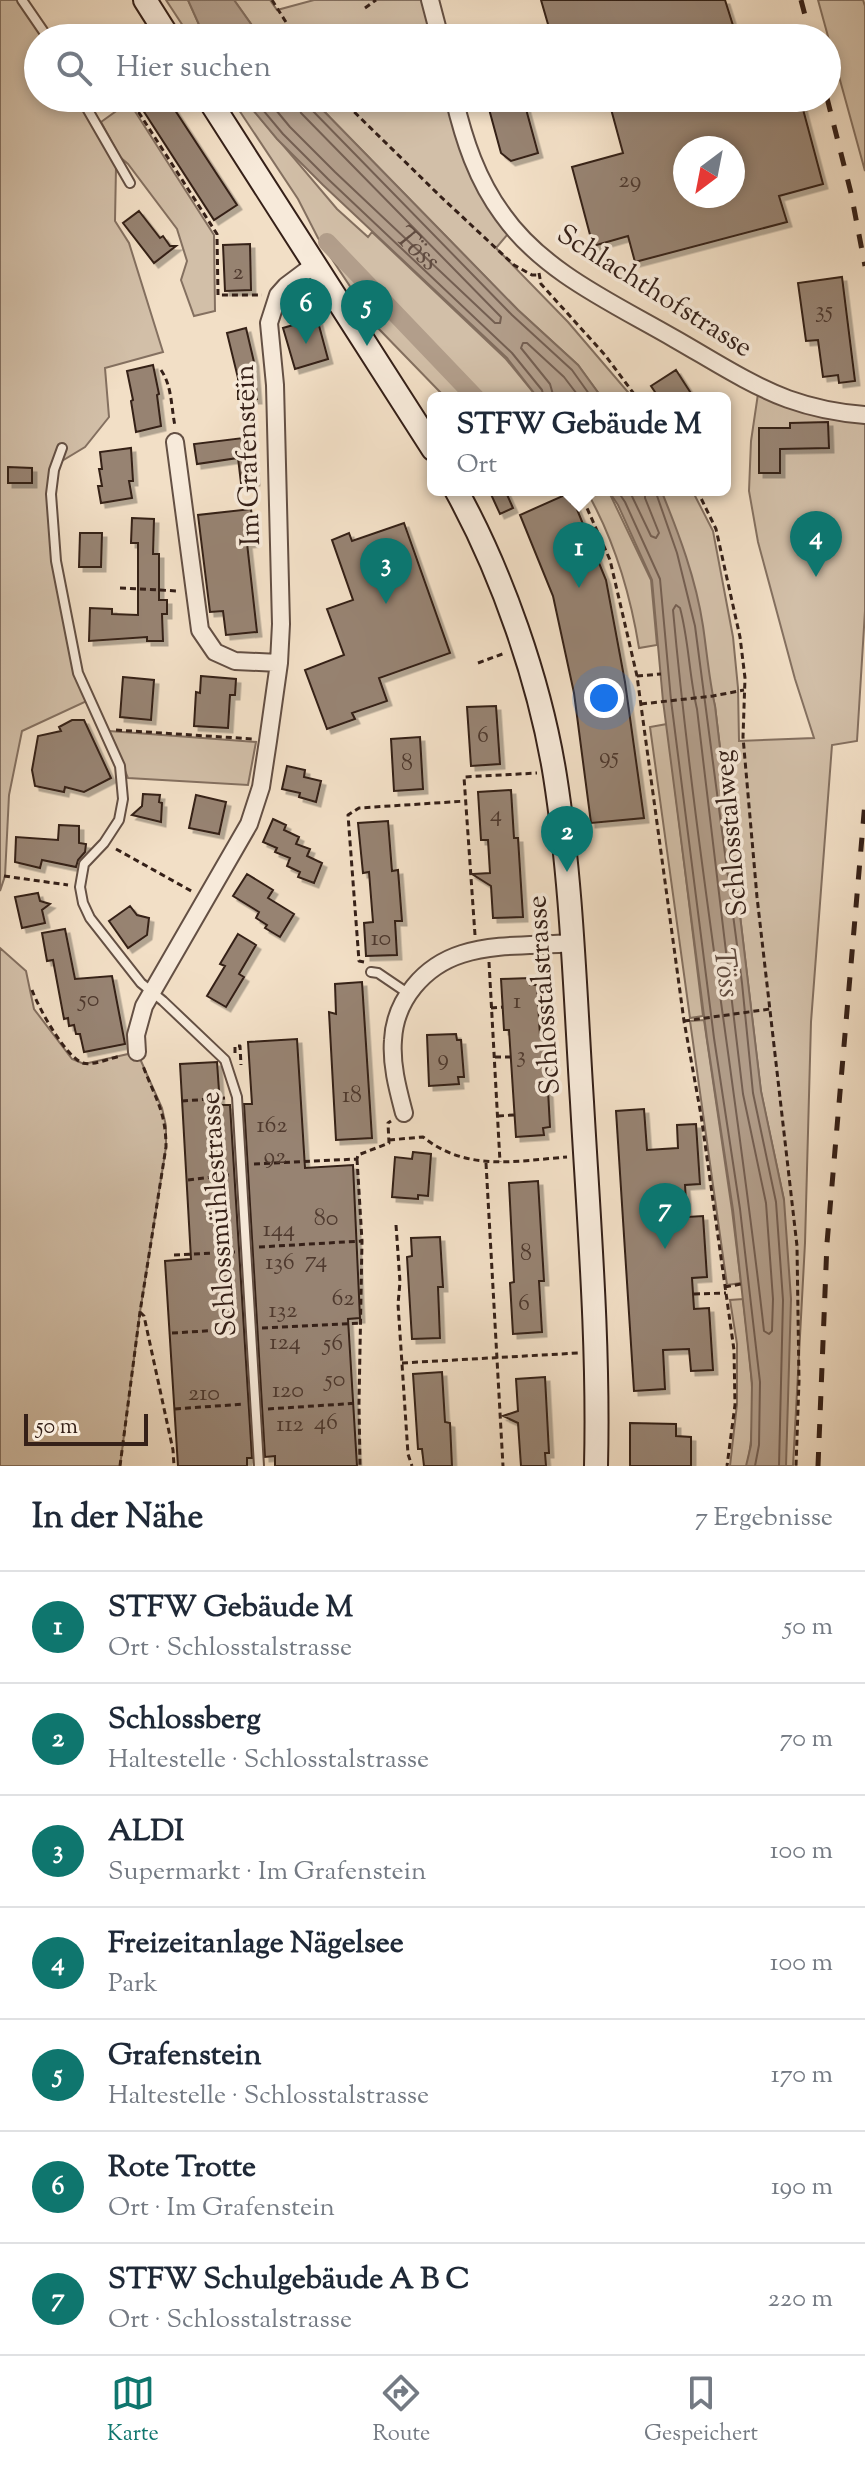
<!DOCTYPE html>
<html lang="de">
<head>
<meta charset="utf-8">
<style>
  :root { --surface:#fff; --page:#f2f2f3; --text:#1f2937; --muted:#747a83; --line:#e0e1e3; --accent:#0f766e }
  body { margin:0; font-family:"Sorts Mill Goudy",serif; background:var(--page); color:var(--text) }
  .compass { position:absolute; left:673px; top:136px; width:72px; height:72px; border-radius:50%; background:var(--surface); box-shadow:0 4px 12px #0003; rotate:212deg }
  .scale { position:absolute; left:24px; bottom:20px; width:124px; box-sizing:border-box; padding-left:8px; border:4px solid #352018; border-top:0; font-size:22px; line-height:28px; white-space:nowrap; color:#352018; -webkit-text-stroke:6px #f7eada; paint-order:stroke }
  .you { position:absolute; left:604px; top:698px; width:28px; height:28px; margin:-20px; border:6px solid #fff; border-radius:50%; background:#1a73e8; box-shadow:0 0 0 12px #1a73e833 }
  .badge { display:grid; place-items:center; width:52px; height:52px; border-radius:50%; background:var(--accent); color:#fff; font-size:26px; font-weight:700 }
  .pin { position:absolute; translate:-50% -66px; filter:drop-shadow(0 2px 4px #0008) }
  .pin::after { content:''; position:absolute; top:42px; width:28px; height:24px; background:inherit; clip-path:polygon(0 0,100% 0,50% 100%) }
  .popup { position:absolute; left:427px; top:392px; width:304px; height:104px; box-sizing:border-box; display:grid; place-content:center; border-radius:12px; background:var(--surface); filter:drop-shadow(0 2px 6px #0005); font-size:26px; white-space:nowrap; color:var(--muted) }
  .popup b { font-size:30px; color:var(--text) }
  .popup::after { content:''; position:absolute; left:50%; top:100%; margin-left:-16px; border:16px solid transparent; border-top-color:var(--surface) }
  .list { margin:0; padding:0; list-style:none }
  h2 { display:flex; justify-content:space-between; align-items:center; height:104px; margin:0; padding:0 32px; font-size:34px }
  h2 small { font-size:26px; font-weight:400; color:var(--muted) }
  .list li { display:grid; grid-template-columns:52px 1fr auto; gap:24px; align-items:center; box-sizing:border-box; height:112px; padding:0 32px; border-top:2px solid var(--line) }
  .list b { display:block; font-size:30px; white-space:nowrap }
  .list p { margin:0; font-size:26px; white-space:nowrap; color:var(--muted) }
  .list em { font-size:26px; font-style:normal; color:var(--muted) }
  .icon { flex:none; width:44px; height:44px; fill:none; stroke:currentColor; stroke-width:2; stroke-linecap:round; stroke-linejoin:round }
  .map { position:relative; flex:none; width:865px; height:1466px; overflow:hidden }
  .search { position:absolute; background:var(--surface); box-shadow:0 4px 12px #0003; left:24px; right:24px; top:24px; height:88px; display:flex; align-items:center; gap:20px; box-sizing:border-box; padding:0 28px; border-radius:44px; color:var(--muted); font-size:30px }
  .sheet { height:888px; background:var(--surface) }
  nav { display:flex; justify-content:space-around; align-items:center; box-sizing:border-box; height:112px; border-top:2px solid var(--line); background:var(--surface); font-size:22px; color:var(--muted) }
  nav a { display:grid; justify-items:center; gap:4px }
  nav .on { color:var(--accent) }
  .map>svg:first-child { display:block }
</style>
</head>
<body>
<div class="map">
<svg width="865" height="1466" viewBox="0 0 865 1466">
  <defs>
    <filter id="shadow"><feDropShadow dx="4.5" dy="4.5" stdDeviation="0" flood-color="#0004"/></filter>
  </defs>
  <rect width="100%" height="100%" fill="#f2dfc6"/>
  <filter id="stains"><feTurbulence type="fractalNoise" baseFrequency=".0025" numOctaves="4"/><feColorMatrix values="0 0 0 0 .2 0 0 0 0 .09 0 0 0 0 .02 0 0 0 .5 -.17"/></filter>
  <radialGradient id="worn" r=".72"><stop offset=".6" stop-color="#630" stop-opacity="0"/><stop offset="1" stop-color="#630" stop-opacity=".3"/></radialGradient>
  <!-- green -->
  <path fill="#d2bfa8" stroke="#847060" stroke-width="2" d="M0 0H22L45 38H38V98H78L116 167 115 221 129 243 163 352 105 368 109 417 85 447 52 467 56 561 73 652 89 700 22 731 9 795 5 876 0 891Z
    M166 0H188L205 38H191Z
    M234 0H270L277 10 314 0H430L440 38H261Z
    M818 0H863L865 6V171Z
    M231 98H243L337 209 368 237 372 232 506 359 538 398H446L442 394 377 327 318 238 298 199Z
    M311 98H454L460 120 513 228 496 248 568 322 633 398H602L578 365 518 310Z
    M129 102 214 235 215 311 194 316 181 280 187 261 177 229 128 164 120 157 101 122Z
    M759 387 865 415V611L857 741 832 745 811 1022 805 1243 793 1466H786L784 1200 761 1092 715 706 661 490H692L713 531 733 637 738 688 739 741 814 738 795 679 758 542 749 491 751 441Z
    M586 490H608L651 580 657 645 639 648C630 592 614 539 586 490Z
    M667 724 703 1016 690 1018 650 727Z
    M109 731 256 742 248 785 128 778Z
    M0 948 26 971 34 1009 72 1059 84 1064 137 1052 162 1108 166 1126V1147L140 1312 120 1466H0Z
    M704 1020 732 1210 741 1283 727 1285 690 1021Z
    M743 1299C749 1354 759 1411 747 1466H730L737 1404V1344L730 1300Z"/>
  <!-- water -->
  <path fill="#b29e8b" stroke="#806c5d" stroke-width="2" d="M188 0H234L261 38H205Z
    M243 98H311L518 310 578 365 602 398H538L507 358 323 185 277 139Z
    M608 490H661C679 534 696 579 703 626 707 653 709 679 715 706L761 1091 784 1200 791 1299 786 1466H746L751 1445 752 1383 733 1210 707 1039 663 701 652 580 618 505Z"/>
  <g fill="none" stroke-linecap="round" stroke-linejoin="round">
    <!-- shore -->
    <g stroke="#745f52" stroke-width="2">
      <path d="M253 98 283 134 328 179 512 353 542 390 544 398"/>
      <path id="s1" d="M266 98 290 127 335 172 495 323H500L501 317 301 113 296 98"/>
      <path d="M306 98 309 107 512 315 572 370 592 398"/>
      <path d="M554 398 550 384 521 348 523 343H527L564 377 580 398"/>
      <path d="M617 490 625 502 660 579 671 700 714 1038 740 1209 760 1382 759 1445 755 1466"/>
      <path d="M629 490 651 536 656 538 659 533 645 498V490"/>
      <path d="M655 490 677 553 695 626 742 983 753 1093 776 1202 783 1300 779 1466"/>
      <path d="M676 605 680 608C689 641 689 676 697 709L743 1094 766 1203 773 1299 772 1331 769 1334 764 1331C737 1090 695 851 673 610Z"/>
    </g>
    <!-- canal -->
    <path stroke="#b29e8b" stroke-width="18" d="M327 242 476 398"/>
  </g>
  <!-- building -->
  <path fill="#978372" stroke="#352018" stroke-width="2" fill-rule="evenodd" filter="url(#shadow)" d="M541 0H725L737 38H552Z
    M149 98H167L237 205 214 220 139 104Z
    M486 98H523L538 153 511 161 501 153Z
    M608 98H800L823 184 779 196 787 222 635 262 628 236 593 246 572 167 623 153ZM685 148H733V196H685Z
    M139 211 160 238 163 236 170 246H176L154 263 123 223Z
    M250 244 251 290 225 291 223 245Z
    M842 277 855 381 839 383 838 375 823 377 818 340 806 341 798 283Z
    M317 318 328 359 295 369 283 328Z
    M246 328 254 362 257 399H238V378L227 333Z
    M153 365 159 394 157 395 161 426 136 432 131 401 133 400 127 371Z
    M676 370 694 398H659L651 386Z
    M828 422 829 448 780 449V473H759V428H790V423Z
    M251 437 255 481 241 483 238 458 197 464 194 444Z
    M131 448 133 481H129L132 498 101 503 98 486H102L99 469H102L100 452Z
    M8 467 32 468V483H8Z
    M489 490H505L513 508 500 514Z
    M567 494 571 503 574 502 606 580 625 682 644 818 591 823 574 693 553 596 520 515Z
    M251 509 255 542 247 543 257 632 226 635 223 611 210 612 198 515Z
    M132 518 154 519 153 554H159V600H167V614H162L163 641H147V637L89 641 90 608 112 609V614L138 615V543H131Z
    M404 523 450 653 379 678 387 701 352 713 355 719 327 729 305 670 344 655 327 609 353 600 332 540 349 533 352 541Z
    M80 533H102L101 567H79Z
    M201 676 236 679 235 695H230L228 728 194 726 196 692 200 693Z
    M123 677 154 680 151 720 120 717Z
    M496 706 500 764 471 766 467 707Z
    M72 720H84L111 778 84 792 65 787 64 792 35 786 32 770 38 736 61 731 59 727Z
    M420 737 423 789 394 791 391 739Z
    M287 766 305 770 304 777 321 781 316 802 299 797 300 793 282 789Z
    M511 790 514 838H518L523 917 493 918 491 886 472 874 490 873 488 840H481L478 792Z
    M143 794 160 795 159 802 162 803 161 822 132 815 142 806Z
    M196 795 226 802 219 834 189 828Z
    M273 819 286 825 284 830 299 837 296 844 310 849 307 856 322 863 314 883 298 877 300 872 287 866 290 858 275 852 277 848 263 842Z
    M388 821 392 871 398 870 402 921H395L397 955 366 956 364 923 373 922 369 872 363 873 358 823Z
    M59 825 79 826V843L86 844 85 852 78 860 76 867 42 860 40 868 15 862 16 837 58 840Z
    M247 874 273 890 268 898 294 914 280 937 265 928 267 925 256 918 259 912 233 896Z
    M38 893 40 901 50 904 42 910 45 923 22 928 15 897Z
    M130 906 137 915 149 918 147 935 128 948 109 921Z
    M65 929 75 979 112 976 125 1044 84 1052 80 1034H76L74 1025 69 1026 68 1018 64 1019 53 960 47 961 42 933Z
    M238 934 256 945 239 974 244 977 226 1007 207 996 225 966 220 964Z
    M530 978V985H537L540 1035H545L550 1127 543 1128 544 1135 516 1137 509 1030H504L501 979Z
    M362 982 372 1138 336 1140 329 1012 336 1014 335 984Z
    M456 1034 457 1040H461L464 1077H458L459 1084 429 1086 427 1035Z
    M297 1039 305 1168 353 1165 360 1318 348 1319 357 1466H275V1456L265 1457 244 1104H252L248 1042Z
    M217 1062 220 1105H230L252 1458H247V1466H178L165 1261 191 1259 180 1064Z
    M644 1109 647 1150 678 1148 677 1125 696 1124 700 1184 685 1185 687 1217 703 1216 707 1277 692 1278 694 1309 709 1308 713 1370 691 1371 689 1349 663 1350 665 1389 634 1391 616 1111Z
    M413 1152 431 1154 428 1196 418 1195V1199L392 1197 395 1157 412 1159Z
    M538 1181 544 1281H539L542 1332 513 1334 510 1283 514 1282 509 1183Z
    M440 1237 443 1287H438L440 1338 412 1339 407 1257 412 1256 411 1238Z
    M442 1372 445 1422 450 1423 452 1466H424L422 1449H418L413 1374Z
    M545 1377 549 1453H545L546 1466H521L518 1423 503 1416 518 1411 516 1379Z
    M630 1423 676 1424V1436L691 1437V1466H630Z"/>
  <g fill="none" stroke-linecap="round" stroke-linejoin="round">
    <defs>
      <path id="lane" d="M22 0 48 38
        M81 98 130 183
        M62 448 54 470 51 494 56 561 78 673 120 766 123 799 119 820 104 843 84 864 80 887 83 903 90 918 141 983 163 1001 225 1060 237 1097 259 1466
        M371 972 378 973 409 994"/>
      <path id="street" d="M430 0 440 38
        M454 98C464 140 477 180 503 215 544 273 615 304 675 339 712 360 748 384 788 399 813 408 838 413 865 415
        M175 442 200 630 215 652 235 661 279 663
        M137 1052 136 1035 144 1006 249 824 261 787 268 741 279 663 281 624 275 385 269 323 278 295 286 286 314 265
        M404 1113C398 1090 391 1065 393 1040 395 1000 424 966 462 954 496 943 537 946 572 943"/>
      <path id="secondary" d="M145 0 169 38
        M208 98 433 449
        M456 490C502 573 540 682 555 776 572 884 575 993 582 1102 589 1224 599 1345 596 1466"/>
    </defs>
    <!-- lane casing -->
    <use href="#lane" stroke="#645044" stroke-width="12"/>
    <!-- street casing -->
    <use href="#street" stroke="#645044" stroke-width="20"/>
    <!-- secondary casing -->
    <use href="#secondary" stroke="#352018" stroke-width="26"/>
    <!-- path -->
    <path stroke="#352018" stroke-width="3" stroke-dasharray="6 4" stroke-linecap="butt" d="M272 0 296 38
      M365 8 376 0
      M139 98 132 102 217 234 218 295H262
      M340 98 440 196 514 265 532 275H538
      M539 273 541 284 605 355 637 398
      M161 370C172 386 171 406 175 426
      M579 490 610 560 637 676 684 1021 701 1115 734 1350 735 1405 727 1466
      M697 490 716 529 740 637 745 678 743 737 757 897 797 1246 799 1381 796 1466
      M120 588 178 591
      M478 663 505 653
      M637 676 661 674
      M641 704 713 696 744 690
      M116 730 253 739
      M116 849 193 892
      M4 876 68 885
      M475 935 464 777 537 773
      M364 962 359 961 348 815 359 808 466 801
      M489 962 500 1162
      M32 990C38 1007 66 1058 83 1063 93 1066 110 1058 121 1056
      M491 1008 503 1007
      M684 1021 770 1009
      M235 1053V1046H240L241 1065
      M495 1057H511
      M182 1101 225 1098
      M498 1116 514 1115
      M389 1140 423 1137C467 1172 515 1161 567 1157
      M357 1159 362 1241 359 1403 360 1466
      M486 1163 503 1466
      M254 1164 357 1159 358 1155 389 1143 388 1123 391 1121
      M188 1180 229 1175
      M396 1225 400 1282 398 1304 408 1454 412 1466
      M259 1247 362 1241
      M174 1255 235 1252
      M725 1287 741 1284
      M694 1294 726 1293
      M140 1312 144 1316 173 1450 174 1466
      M262 1328 362 1323
      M172 1333 238 1329
      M402 1363 578 1353
      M175 1409 244 1404
      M268 1409 359 1403
      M120 1466 140 1312 166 1147C166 1111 155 1098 143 1066"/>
    <!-- lane -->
    <use href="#lane" stroke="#f7eada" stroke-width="8"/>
    <!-- street -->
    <use href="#street" stroke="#f7eada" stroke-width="16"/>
    <!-- secondary -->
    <use href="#secondary" stroke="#f7eada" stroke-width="22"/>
    <!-- rail -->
    <path stroke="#352018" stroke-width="5" stroke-dasharray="14 14" stroke-linecap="butt" d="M801 0 811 38
      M827 98 851 193 865 266
      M818 1466 827 1243 865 802"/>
  </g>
  <g text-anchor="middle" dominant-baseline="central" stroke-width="7" stroke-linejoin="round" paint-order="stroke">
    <!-- number labels -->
    <g font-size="24" fill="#4e392e">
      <text x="630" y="181">29</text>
      <text x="238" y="273">2</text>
      <text x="824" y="311">35</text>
      <text x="483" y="736">6</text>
      <text x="609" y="757">95</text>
      <text x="407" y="764">8</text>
      <text x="496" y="815">4</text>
      <text x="381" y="939">10</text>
      <text x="89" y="1000">50</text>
      <text x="517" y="1002">1</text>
      <text x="521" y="1056">3</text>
      <text x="443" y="1059">9</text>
      <text x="352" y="1096">18</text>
      <text x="272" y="1126">162</text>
      <text x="275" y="1157">92</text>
      <text x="326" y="1219">80</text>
      <text x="279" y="1230">144</text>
      <text x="526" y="1254">8</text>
      <text x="316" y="1261">74</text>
      <text x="280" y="1263">136</text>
      <text x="343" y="1299">62</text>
      <text x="524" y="1304">6</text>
      <text x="283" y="1311">132</text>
      <text x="285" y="1343">124</text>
      <text x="333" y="1344">56</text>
      <text x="335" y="1380">50</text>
      <text x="288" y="1391">120</text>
      <text x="204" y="1394">210</text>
      <text x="326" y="1423">46</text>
      <text x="290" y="1425">112</text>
    </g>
    <!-- street labels -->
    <g font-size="28" fill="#352018" stroke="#f7eada">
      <text transform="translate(654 292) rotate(32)">Schlachthofstrasse</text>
      <text transform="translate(249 455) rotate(-92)">Im Grafenstein</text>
      <text transform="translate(732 833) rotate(-95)">Schlosstalweg</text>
      <text transform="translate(545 995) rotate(-94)">Schlosstalstrasse</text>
      <text transform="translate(220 1214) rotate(-94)">Schlossmühlestrasse</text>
    </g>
    <!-- water labels -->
    <g font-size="30" font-style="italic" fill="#614c40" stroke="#f7eada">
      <text stroke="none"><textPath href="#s1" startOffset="214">Töss</textPath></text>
      <text transform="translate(725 973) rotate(82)">Töss</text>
    </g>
  </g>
  <rect width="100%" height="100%" filter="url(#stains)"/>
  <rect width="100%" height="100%" fill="url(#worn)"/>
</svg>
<svg class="compass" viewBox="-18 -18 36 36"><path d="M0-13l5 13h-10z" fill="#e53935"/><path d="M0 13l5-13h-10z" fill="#747a83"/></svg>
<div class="scale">50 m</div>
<div class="you"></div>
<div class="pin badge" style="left:579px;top:588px">1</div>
<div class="popup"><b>STFW Gebäude M</b>Ort</div>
<div class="pin badge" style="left:567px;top:872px">2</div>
<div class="pin badge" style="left:386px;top:604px">3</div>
<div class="pin badge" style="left:816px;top:577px">4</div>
<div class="pin badge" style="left:367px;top:346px">5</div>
<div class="pin badge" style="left:306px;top:344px">6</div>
<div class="pin badge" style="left:665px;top:1249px">7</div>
<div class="search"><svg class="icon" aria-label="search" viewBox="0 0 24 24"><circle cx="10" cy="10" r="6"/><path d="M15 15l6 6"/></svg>Hier suchen</div>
</div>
<section class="sheet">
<h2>In der Nähe<small>7 Ergebnisse</small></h2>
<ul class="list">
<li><span class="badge">1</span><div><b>STFW Gebäude M</b><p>Ort · Schlosstalstrasse</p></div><em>50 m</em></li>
<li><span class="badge">2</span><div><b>Schlossberg</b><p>Haltestelle · Schlosstalstrasse</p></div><em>70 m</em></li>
<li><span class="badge">3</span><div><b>ALDI</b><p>Supermarkt · Im Grafenstein</p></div><em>100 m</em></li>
<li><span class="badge">4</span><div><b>Freizeitanlage Nägelsee</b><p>Park</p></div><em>100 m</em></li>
<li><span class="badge">5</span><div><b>Grafenstein</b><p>Haltestelle · Schlosstalstrasse</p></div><em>170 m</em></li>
<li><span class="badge">6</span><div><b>Rote Trotte</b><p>Ort · Im Grafenstein</p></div><em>190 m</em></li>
<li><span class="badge">7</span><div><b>STFW Schulgebäude A B C</b><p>Ort · Schlosstalstrasse</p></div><em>220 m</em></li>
</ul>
</section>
<nav>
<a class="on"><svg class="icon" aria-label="map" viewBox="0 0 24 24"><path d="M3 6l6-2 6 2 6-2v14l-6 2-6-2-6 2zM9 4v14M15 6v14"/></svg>Karte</a>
<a><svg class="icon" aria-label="directions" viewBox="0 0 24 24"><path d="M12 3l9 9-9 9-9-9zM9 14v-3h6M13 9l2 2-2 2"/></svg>Route</a>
<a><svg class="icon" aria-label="saved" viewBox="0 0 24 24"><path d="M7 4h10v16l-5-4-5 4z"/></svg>Gespeichert</a>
</nav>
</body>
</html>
